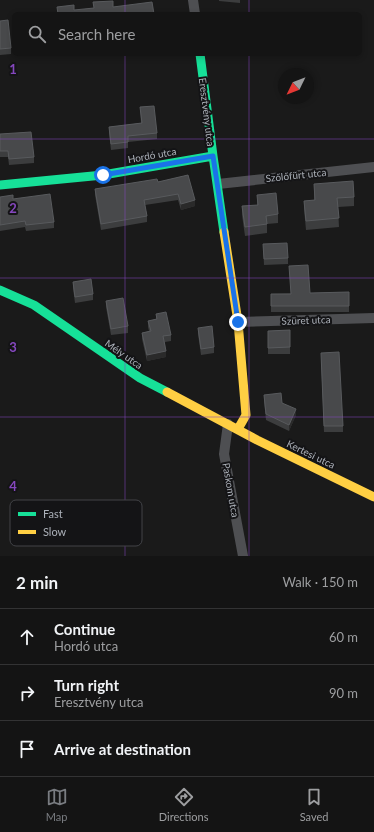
<!DOCTYPE html>
<html lang="en">
<head>
<meta charset="utf-8">
<style>
  :root { --surface:#141414; --page:#212122; --text:#f1f3f6; --muted:#9d9ea0; --line:#333334; --accent:#797c81 }
  body { margin:0; font-family:Lato,sans-serif; background:var(--page); color:var(--text) }
  .compass { position:absolute; left:278px; top:68px; width:36px; height:36px; border-radius:50%; background:var(--surface); box-shadow:0 2px 6px #0003; rotate:227deg }
  .stop { position:absolute; width:12px; height:12px; margin:-9px; border:3px solid #1a73e8; border-radius:50%; background:#fff }
  .stop.end { background:#1a73e8; border-color:#fff; box-shadow:0 1px 4px #0008 }
  .list { margin:0; padding:0; list-style:none }
  h2 { display:flex; justify-content:space-between; align-items:center; height:52px; margin:0; padding:0 16px; font-size:17px }
  h2 small { font-size:13px; font-weight:400; color:var(--muted) }
  .list li { display:grid; grid-template-columns:26px 1fr auto; gap:12px; align-items:center; box-sizing:border-box; height:56px; padding:0 16px; border-top:1px solid var(--line) }
  .list b { display:block; font-size:15px; white-space:nowrap }
  .list p { margin:0; font-size:13px; white-space:nowrap; color:var(--muted) }
  .list em { font-size:13px; font-style:normal; color:var(--muted) }
  .icon { flex:none; width:22px; height:22px; fill:none; stroke:currentColor; stroke-width:2; stroke-linecap:round; stroke-linejoin:round }
  .map { position:relative; flex:none; width:374px; height:556px; overflow:hidden }
  .search { position:absolute; background:var(--surface); box-shadow:0 2px 6px #0003; left:12px; right:12px; top:12px; height:44px; display:flex; align-items:center; gap:10px; box-sizing:border-box; padding:0 14px; border-radius:6px; color:var(--muted); font-size:15px }
  .sheet { height:220px; background:var(--surface) }
  nav { display:flex; justify-content:space-around; align-items:center; box-sizing:border-box; height:56px; border-top:1px solid var(--line); background:var(--surface); font-size:11px; color:var(--muted) }
  nav a { display:grid; justify-items:center; gap:2px }
  nav .on { color:var(--accent) }
  .map>svg:first-child { display:block }
</style>
</head>
<body>
<div class="map">
<svg width="374" height="556" viewBox="0 0 374 556">
  <rect width="100%" height="100%" fill="#1a1a1a"/>
  <g fill="none" stroke-linecap="round" stroke-linejoin="round">
    <!-- street -->
    <path stroke="#4e4f52" stroke-width="10" d="M193 0 195 14
      M218 184 374 167
      M238 322 374 318
      M228 424 224 454 243 556"/>
    <!-- fast -->
    <path stroke="#16e098" stroke-width="9" d="M200 54 213 156 224 232
      M0 185 103 175 213 156
      M0 290 34 305 140 378 167 392"/>
    <!-- slow -->
    <path stroke="#ffcf43" stroke-width="9" d="M224 232 238 322 246 415 238 429
      M167 392 257 440 374 497"/>
  </g>
  <!-- wall -->
  <path fill="#3c3d3e" d="M219 0H240V3L219 1Z
    M0 21 11 48V54L0 55Z
    M95 54H115V55L95 56Z
    M140 107 157 133V139L128 142V148L111 150 109 133V127L141 123Z
    M0 134 34 157V163L9 165 8 157H0Z
    M188 175 195 206 181 210 178 200 145 205 147 216V222L101 230 95 195V189L158 182Z
    M314 184 354 197V206L338 207 339 227 306 230 304 209V201L314 200Z
    M257 195 278 214V223L267 224V233L245 236 242 215V206L257 205Z
    M0 197 13 199 54 222V228L26 231 25 227 0 231Z
    M263 244 288 258V264L264 265Z
    M73 282 93 294V300L75 303 73 288Z
    M349 292V312H271V294Z
    M106 301 128 326V333L111 335 106 307Z
    M156 314 171 335V341L165 342 166 357 147 361 142 339V333L149 331 148 327V321L156 319Z
    M198 328 214 347V353L201 355 198 334Z
    M290 330V354H268V331Z
    M321 359 343 426V432H324Z
    M264 395 282 403 296 415 289 431 266 420 264 401Z"/>
  <!-- shaded-wall -->
  <path fill="#2a2a2a" d="M195 200V206L181 210V204Z
    M166 351V357L147 361V355Z
    M296 409V415L289 431V425Z"/>
  <!-- building -->
  <path fill="#48494b" stroke="#585a5d" d="M113 1V7L152 2 154 14H58L57 7 74 5V10L94 8 93 2Z
    M8 20 11 48 0 49V21Z
    M154 106 157 133 128 136V142L111 144 109 127 142 123 140 107Z
    M31 132 34 157 9 159 8 151H0V134Z
    M188 175 195 200 181 204 178 194 144 200 147 216 101 224 95 189 157 179 158 182Z
    M353 181 354 197 337 198 339 218 306 221 304 201 315 200 314 184Z
    M276 193 278 214 266 216 267 224 245 227 242 206 258 205 257 195Z
    M50 194 54 222 26 225 25 221 0 225V197L13 195V199Z
    M287 243 288 258 264 259 263 244Z
    M308 265 310 293 349 292V306H271V294H291L289 266Z
    M91 279 93 294 75 297 73 282Z
    M123 298 128 326 111 329 106 301Z
    M166 312 171 335 163 336 166 351 147 355 142 333 151 331 148 321 157 319 156 314Z
    M212 326 214 347 201 349 198 328Z
    M290 330V347L268 348V331Z
    M339 352 343 426H324L321 353Z
    M281 393 282 403 296 409 289 425 266 414 264 395Z"/>
  <g fill="none" stroke-linecap="round" stroke-linejoin="round">
    <!-- route -->
    <path stroke="#1a73e8" stroke-width="5" d="M103 175 213 156 238 322"/>
  </g>
  <!-- grid -->
  <path fill="none" stroke="#8547be" stroke-width="1" stroke-opacity="0.55" d="M125 0V14M249 0V14M125 54V556M249 54V556M0 139H374M0 278H374M0 417H374"/>
  <g text-anchor="middle" dominant-baseline="central" stroke-width="4" stroke-linejoin="round" paint-order="stroke">
    <!-- street labels -->
    <g font-size="10" fill="#acb1b9" stroke="#141416">
      <text transform="translate(207 112) rotate(83)">Eresztvény utca</text>
      <text transform="translate(152 155) rotate(-10)">Hordó utca</text>
      <text transform="translate(296 175) rotate(-6)">Szőlőfürt utca</text>
      <text transform="translate(306 320) rotate(-2)">Szüret utca</text>
      <text transform="translate(124 354) rotate(35)">Mély utca</text>
      <text transform="translate(311 454) rotate(26)">Kertesi utca</text>
      <text transform="translate(231 490) rotate(80)">Paskom utca</text>
    </g>
  </g>
  <!-- legend -->
  <rect x="10" y="500" width="132" height="46" rx="6" fill="#141416" stroke="#424347" stroke-width="1"/>
  <rect x="18" y="512" width="18" height="4" fill="#16e098"/>
  <rect x="18" y="530" width="18" height="4" fill="#ffcf43"/>
  <g font-size="11" fill="#acb1b9">
    <text x="43" y="518">Fast</text>
    <text x="43" y="536">Slow</text>
  </g>
  <g font-size="13" text-anchor="middle" font-weight="bold" fill="#8547be" stroke="#141416" stroke-width="4" stroke-linejoin="round" paint-order="stroke">
    <text x="13" y="74">1</text>
    <text x="13" y="213">2</text>
    <text x="13" y="352">3</text>
    <text x="13" y="491">4</text>
  </g>
</svg>
<svg class="compass" viewBox="-18 -18 36 36"><path d="M0-13l5 13h-10z" fill="#e53935"/><path d="M0 13l5-13h-10z" fill="#9d9ea0"/></svg>
<div class="stop" style="left:103px;top:175px"></div>
<div class="stop end" style="left:238px;top:322px"></div>
<div class="search"><svg class="icon" aria-label="search" viewBox="0 0 24 24"><circle cx="10" cy="10" r="6"/><path d="M15 15l6 6"/></svg>Search here</div>
</div>
<section class="sheet">
<h2>2 min<small>Walk · 150 m</small></h2>
<ul class="list">
<li><svg class="icon" aria-label="ahead" viewBox="0 0 24 24"><path d="M12 20V5M6 11l6-6 6 6"/></svg><div><b>Continue</b><p>Hordó utca</p></div><em>60 m</em></li>
<li><svg class="icon" aria-label="right" viewBox="0 0 24 24"><path d="M7 20v-9h11M14 6l5 5-5 5"/></svg><div><b>Turn right</b><p>Eresztvény utca</p></div><em>90 m</em></li>
<li><svg class="icon" aria-label="arrive" viewBox="0 0 24 24"><path d="M6 21V4h12l-3 4 3 4H6"/></svg><div><b>Arrive at destination</b></div></li>
</ul>
</section>
<nav>
<a class="on"><svg class="icon" aria-label="map" viewBox="0 0 24 24"><path d="M3 6l6-2 6 2 6-2v14l-6 2-6-2-6 2zM9 4v14M15 6v14"/></svg>Map</a>
<a><svg class="icon" aria-label="directions" viewBox="0 0 24 24"><path d="M12 3l9 9-9 9-9-9zM9 14v-3h6M13 9l2 2-2 2"/></svg>Directions</a>
<a><svg class="icon" aria-label="saved" viewBox="0 0 24 24"><path d="M7 4h10v16l-5-4-5 4z"/></svg>Saved</a>
</nav>
</body>
</html>
